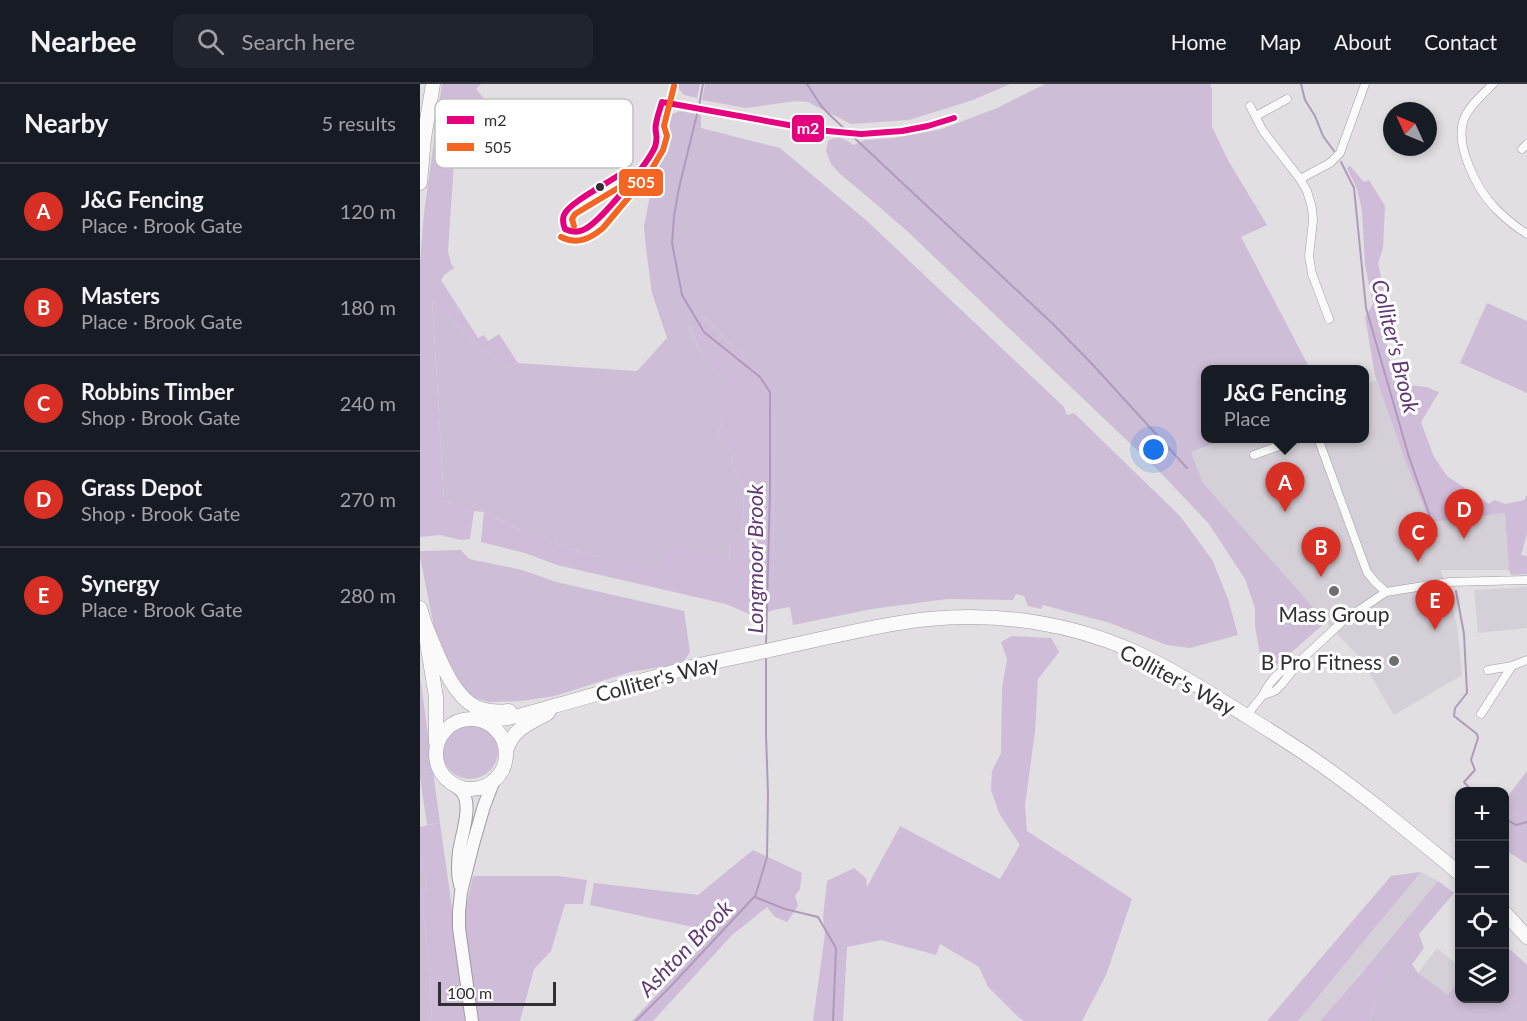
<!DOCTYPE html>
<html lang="en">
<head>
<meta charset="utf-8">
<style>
  :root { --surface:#171b24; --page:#20242c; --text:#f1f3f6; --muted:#9ea1a6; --line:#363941; --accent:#d93025 }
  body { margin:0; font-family:Lato,sans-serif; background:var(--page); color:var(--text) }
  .controls { position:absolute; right:18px; bottom:18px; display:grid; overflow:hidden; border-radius:12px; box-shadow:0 3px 9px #0003 }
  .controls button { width:54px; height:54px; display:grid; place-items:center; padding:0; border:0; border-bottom:2px solid var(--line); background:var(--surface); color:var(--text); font:30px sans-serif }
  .compass { position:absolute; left:963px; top:18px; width:54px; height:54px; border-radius:50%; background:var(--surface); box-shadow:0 3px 9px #0003; rotate:314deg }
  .scale { position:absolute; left:18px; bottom:15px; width:118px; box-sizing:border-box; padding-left:6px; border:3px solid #302f31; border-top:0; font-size:16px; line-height:21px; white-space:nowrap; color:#302f31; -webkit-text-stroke:4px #fff; paint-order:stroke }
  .you { position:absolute; left:734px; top:366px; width:21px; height:21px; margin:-15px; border:4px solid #fff; border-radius:50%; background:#1a73e8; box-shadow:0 0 0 9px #1a73e833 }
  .badge { display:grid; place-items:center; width:39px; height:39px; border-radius:50%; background:var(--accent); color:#fff; font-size:20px; font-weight:700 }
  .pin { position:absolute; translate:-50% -50px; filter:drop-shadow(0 2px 3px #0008) }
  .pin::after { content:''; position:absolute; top:32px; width:21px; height:18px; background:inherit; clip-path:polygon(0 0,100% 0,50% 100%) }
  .popup { position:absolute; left:781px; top:281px; width:168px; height:78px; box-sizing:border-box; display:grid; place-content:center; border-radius:12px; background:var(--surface); filter:drop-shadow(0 2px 4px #0005); font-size:20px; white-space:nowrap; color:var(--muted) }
  .popup b { font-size:22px; color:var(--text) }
  .popup::after { content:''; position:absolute; left:50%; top:100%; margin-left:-12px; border:12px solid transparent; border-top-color:var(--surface) }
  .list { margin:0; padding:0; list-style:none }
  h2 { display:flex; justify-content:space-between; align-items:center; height:78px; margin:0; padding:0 24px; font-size:26px }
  h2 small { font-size:20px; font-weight:400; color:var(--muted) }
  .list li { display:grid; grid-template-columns:39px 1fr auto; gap:18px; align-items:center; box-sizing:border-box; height:96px; padding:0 24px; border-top:2px solid var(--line) }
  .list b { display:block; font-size:22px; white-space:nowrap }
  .list p { margin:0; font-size:20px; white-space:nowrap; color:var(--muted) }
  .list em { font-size:20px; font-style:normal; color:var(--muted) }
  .icon { flex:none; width:33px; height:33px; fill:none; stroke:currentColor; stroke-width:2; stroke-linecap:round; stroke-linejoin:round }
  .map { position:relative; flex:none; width:1107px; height:937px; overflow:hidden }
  header { display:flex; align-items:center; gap:36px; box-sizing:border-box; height:84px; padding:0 30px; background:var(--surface); border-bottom:2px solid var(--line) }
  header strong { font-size:28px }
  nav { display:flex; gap:33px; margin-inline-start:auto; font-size:21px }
  .search { width:420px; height:54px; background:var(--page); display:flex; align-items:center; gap:15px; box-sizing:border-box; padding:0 21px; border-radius:12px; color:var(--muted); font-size:22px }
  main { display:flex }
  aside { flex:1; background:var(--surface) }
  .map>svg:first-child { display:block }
</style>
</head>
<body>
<header>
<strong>Nearbee</strong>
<div class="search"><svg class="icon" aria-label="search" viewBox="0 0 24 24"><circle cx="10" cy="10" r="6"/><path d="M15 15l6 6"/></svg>Search here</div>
<nav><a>Home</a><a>Map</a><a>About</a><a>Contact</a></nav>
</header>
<main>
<aside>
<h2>Nearby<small>5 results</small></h2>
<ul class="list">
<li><span class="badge">A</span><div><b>J&amp;G Fencing</b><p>Place · Brook Gate</p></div><em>120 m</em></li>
<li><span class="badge">B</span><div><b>Masters</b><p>Place · Brook Gate</p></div><em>180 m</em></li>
<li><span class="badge">C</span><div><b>Robbins Timber</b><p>Shop · Brook Gate</p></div><em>240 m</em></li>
<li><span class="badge">D</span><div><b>Grass Depot</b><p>Shop · Brook Gate</p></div><em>270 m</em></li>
<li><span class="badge">E</span><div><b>Synergy</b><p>Place · Brook Gate</p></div><em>280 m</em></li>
</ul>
</aside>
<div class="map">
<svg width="1107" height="937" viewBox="0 0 1107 937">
  <rect width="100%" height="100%" fill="#e1dfe2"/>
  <!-- built -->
  <path fill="#d5d0d7" d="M957 296 985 376 1085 428 1089 486H1021L1037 541 1042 591 974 631 941 575 894 526 783 399 771 368 806 355 944 354 945 301Z
    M1107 503V544L1058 549 1054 506Z
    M1001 788 1018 797 900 937H878Z
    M1017 864 1039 882V897L1028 912 998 889Z"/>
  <!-- green -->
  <path fill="#cebdd7" d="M255 0H280L277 14 264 11Z
    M285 0H590L553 16 489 36 431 40 388 18 376 17 326 24 282 16Z
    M625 0H790L792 5V43L809 78 847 141 821 153 890 285 786 286V354L806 355 771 368 783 399 906 538 850 587 843 581 841 577 835 542V524L825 495 789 440 739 387 487 147 449 114 420 90 411 80 406 67 408 57C417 51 425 54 433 61L445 56 475 54 522 45 577 24Z
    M260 27 281 31V44L360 64 447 137 644 323 647 331 654 329 760 432 793 477 809 518 818 551 770 564 747 561 690 539 623 521 621 525 608 522 604 512 596 510 593 516 527 515 452 525 373 541 370 523 353 526 354 305 322 268 307 257 283 233 269 242 281 271 306 297 299 311 303 333 298 353 313 368 312 382 323 400 324 446 309 461 310 479 276 465 241 485 169 471 102 447 64 428 54 427 24 417 12 213 24 230 83 282 98 279 217 287 247 254 232 209 226 165 224 142 231 107 225 81 237 61 244 39 250 31Z
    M1067 219 1107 237V309L1040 279Z
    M41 466 49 475 102 486 136 498 264 527 270 568 265 576 255 581 210 588 135 612 101 617 69 618 51 613 39 599 17 558 0 473V467Z
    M0 592 20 739 7 741 0 693Z
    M22 667a28 28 0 1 1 56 0a28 28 0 1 1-56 0Z
    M1107 687V722H1104L1094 735 1085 730 1084 717Z
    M0 772 7 800 2 816 10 890 12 937H0Z
    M1018 797 1034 809 999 850 1004 864 992 880 998 889 1028 911 1039 897 1040 914H1084L1085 865 1091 866 1107 881V937H950L971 871 938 893Z"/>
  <!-- forest -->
  <path fill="#cfbcd8" d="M22 0H61L56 5 68 19 53 32 48 64H35L28 167 31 180 34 184 24 191 21 196 58 254 64 251 68 257 79 250 98 279 83 282 24 230 12 214 24 417 54 427 50 455 41 456 20 451 0 453V178L4 129Z
    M930 82 944 98 949 96 965 122 963 164 958 179 967 221 960 230 970 275 981 300 1006 303 1019 308 1001 338 1014 373 1027 392 1069 420 1074 416 1086 420 1104 416 1107 411V450L1101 471 1107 472V490L1091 491 1089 486 1085 429 1010 438 985 376 955 291 945 233 953 220 945 181 942 126 937 105 927 84Z
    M283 233 307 257 322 268 347 291 354 305 353 526 336 533 306 520 137 481 105 469 61 458 64 428 102 447 169 471 240 484 252 461 276 465 310 478 309 461 324 446 323 400 312 382 313 368 298 353 303 333 298 311 306 297 281 271 269 241Z
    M592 552 631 554 639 568 618 595 615 647 605 721 607 747 712 815 686 891 662 937H604L597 932 568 903 559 883 520 860 516 871 461 856 427 863 423 937H393L405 850 403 833 407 797 434 784 446 794 447 803 480 742 580 795 600 761 579 729 571 706 572 687 581 669 582 604 587 575 581 558Z
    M1104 722H1107V780L1084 765 1085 730 1094 735Z
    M20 739 48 937H12L10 890 2 816 7 800 0 772V743Z
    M333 766 382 789 380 805 375 812 378 822 367 838 355 833 347 823 312 851 233 937H212L296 848 170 821 174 799 278 811Z
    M1001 788 878 937H847L971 792Z
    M53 792H139L167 796 163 820H145L131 867 114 885 100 937H59L43 836Z
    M972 870 950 937H900L938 893Z"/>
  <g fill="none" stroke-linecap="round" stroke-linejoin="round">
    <!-- stream -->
    <path stroke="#b09abb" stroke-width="2" d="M283 0 279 22 259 104 254 132 252 159 262 211 284 248 340 293 350 308V405L346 561
      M387 0 402 23 412 33 634 241 673 281 767 384
      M881 0 885 16 895 32 903 52 914 67
      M921 78 934 104 946 224 989 373 1017 452
      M1036 507 1044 550 1047 609 1035 624 1034 632 1057 650 1058 654 1051 676 1055 686 1044 698 1053 708
      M346 572V651L348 710 347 773 335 813 365 825 398 833 416 864 413 937
      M1084 734 1096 741 1107 738
      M216 937 249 904 334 813"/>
    <defs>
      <path id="minor" d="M1073 0C1064 9 1048 23 1044 35 1034 61 1057 105 1075 124 1084 133 1096 143 1107 150
        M830 22 843 47 880 95 887 107 892 124 893 137 889 172 892 190 909 235
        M836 32 867 15
        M1102 65 1107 60
        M880 95 910 79 920 69 945 0
        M898 354 947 488 955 498 966 508
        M834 371 881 354
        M881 576C862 586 852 592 843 611L855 607 862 600 881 576 923 537 966 508 1029 498 1107 496
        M1068 586 1092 582 1107 576
        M1061 630 1092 582
        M826 632 843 611"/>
      <path id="primary" d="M27 696C32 700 38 703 42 708 53 721 41 752 39 768 38 779 37 790 40 801
        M52 937 39 844V828L41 808 53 760 64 722 74 696"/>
      <path id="trunk" d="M0 99 4 54 13 0
        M0 524 7 547
        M5 540C16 566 32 616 61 625 70 628 80 628 89 627
        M6 552 16 613V658
        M16 670a35 35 0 1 1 70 0a35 35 0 1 1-70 0Z
        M61 636C86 637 110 629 134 622 186 608 236 591 288 579 329 571 369 562 409 553 442 546 475 538 509 535 577 528 650 539 713 567 752 585 788 608 825 631 849 646 873 661 896 677 946 712 993 751 1040 790
        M86 667C93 644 109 640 128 629
        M1084 828 1107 853"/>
    </defs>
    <!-- minor casing -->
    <use href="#minor" stroke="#9d9c9e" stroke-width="9"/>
    <!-- primary casing -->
    <use href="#primary" stroke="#9d9c9e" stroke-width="14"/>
    <!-- trunk casing -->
    <use href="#trunk" stroke="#9d9c9e" stroke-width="15"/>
    <!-- minor -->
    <use href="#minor" stroke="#fafafb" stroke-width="8"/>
    <!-- primary -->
    <use href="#primary" stroke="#fafafb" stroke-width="12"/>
    <!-- trunk -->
    <use href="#trunk" stroke="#fafafb" stroke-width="14"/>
    <defs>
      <path id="bus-1" d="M242 18 396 46 441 50 482 47 508 42 534 34
        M145 145C151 148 156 149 163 146 179 140 228 79 235 63 239 51 234 49 236 40 237 33 240 25 242 18
        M145 145C143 140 142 136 144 131 149 118 193 97 206 86"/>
      <path id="bus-2" d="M154 142 152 135 155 130 203 101 212 93
        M141 153C157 161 170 155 183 144L230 88 243 66 247 52 244 42 254 2"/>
    </defs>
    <!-- bus-1 casing -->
    <use href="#bus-1" stroke="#fff" stroke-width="10"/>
    <!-- bus-2 casing -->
    <use href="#bus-2" stroke="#fff" stroke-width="10"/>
    <!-- bus-1 -->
    <use href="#bus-1" stroke="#e5007d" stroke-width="6"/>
    <!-- bus-2 -->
    <use href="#bus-2" stroke="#f26522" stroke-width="6"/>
  </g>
  <!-- markers -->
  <circle fill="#302f31" stroke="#fff" stroke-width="2" cx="180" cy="103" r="5"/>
  <g fill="#6e6d6f" stroke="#fff" stroke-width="2">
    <circle cx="914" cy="507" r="6"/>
    <circle cx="974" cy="577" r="6"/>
  </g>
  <g text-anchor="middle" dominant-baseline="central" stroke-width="6" stroke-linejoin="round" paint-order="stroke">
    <!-- poi labels -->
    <g font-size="21" fill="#302f31" stroke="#fff">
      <text x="914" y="529">Mass Group</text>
      <text x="962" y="577" text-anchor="end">B Pro Fitness</text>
    </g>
    <!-- street labels -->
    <g font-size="21" fill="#302f31" stroke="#fff">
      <text transform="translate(237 594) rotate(-15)">Colliter's Way</text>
      <text transform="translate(758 595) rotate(28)">Colliter's Way</text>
    </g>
    <!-- water labels -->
    <g font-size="22" font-style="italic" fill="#623975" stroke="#fff">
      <text transform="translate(976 262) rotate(76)">Colliter's Brook</text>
      <text transform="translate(334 475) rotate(-90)">Longmoor Brook</text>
      <text transform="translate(265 864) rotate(-46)">Ashton Brook</text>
    </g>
  </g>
  <!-- legend -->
  <rect x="15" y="15" width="198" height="69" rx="9" fill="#fff" stroke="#c1c1c1" stroke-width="1.5"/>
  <rect x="27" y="32" width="27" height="8" fill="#e5007d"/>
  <rect x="27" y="59" width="27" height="8" fill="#f26522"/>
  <g font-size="16" fill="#302f31">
    <text x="64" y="42">m2</text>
    <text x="64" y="69">505</text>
  </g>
  <g stroke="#fff" stroke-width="2">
    <rect x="371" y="30" width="34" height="29" rx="6" fill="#e5007d"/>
    <rect x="198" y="84" width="46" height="29" rx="6" fill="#f26522"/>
  </g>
  <g font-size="16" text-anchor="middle" font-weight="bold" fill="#fff">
    <text x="388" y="50">m2</text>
    <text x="221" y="104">505</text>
  </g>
</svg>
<div class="controls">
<button>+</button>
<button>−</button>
<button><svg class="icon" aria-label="locate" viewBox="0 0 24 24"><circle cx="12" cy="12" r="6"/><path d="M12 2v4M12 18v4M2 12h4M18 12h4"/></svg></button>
<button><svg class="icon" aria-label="layers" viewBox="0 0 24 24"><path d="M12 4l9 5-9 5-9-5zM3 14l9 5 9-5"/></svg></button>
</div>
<svg class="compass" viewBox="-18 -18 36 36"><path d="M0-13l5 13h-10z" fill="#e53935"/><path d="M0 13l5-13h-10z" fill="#9ea1a6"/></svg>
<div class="scale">100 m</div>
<div class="you"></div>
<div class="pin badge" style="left:865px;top:428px">A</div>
<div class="popup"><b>J&amp;G Fencing</b>Place</div>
<div class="pin badge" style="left:901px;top:493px">B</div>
<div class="pin badge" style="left:998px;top:478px">C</div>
<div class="pin badge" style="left:1044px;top:455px">D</div>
<div class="pin badge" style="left:1015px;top:546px">E</div>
</div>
</main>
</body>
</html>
